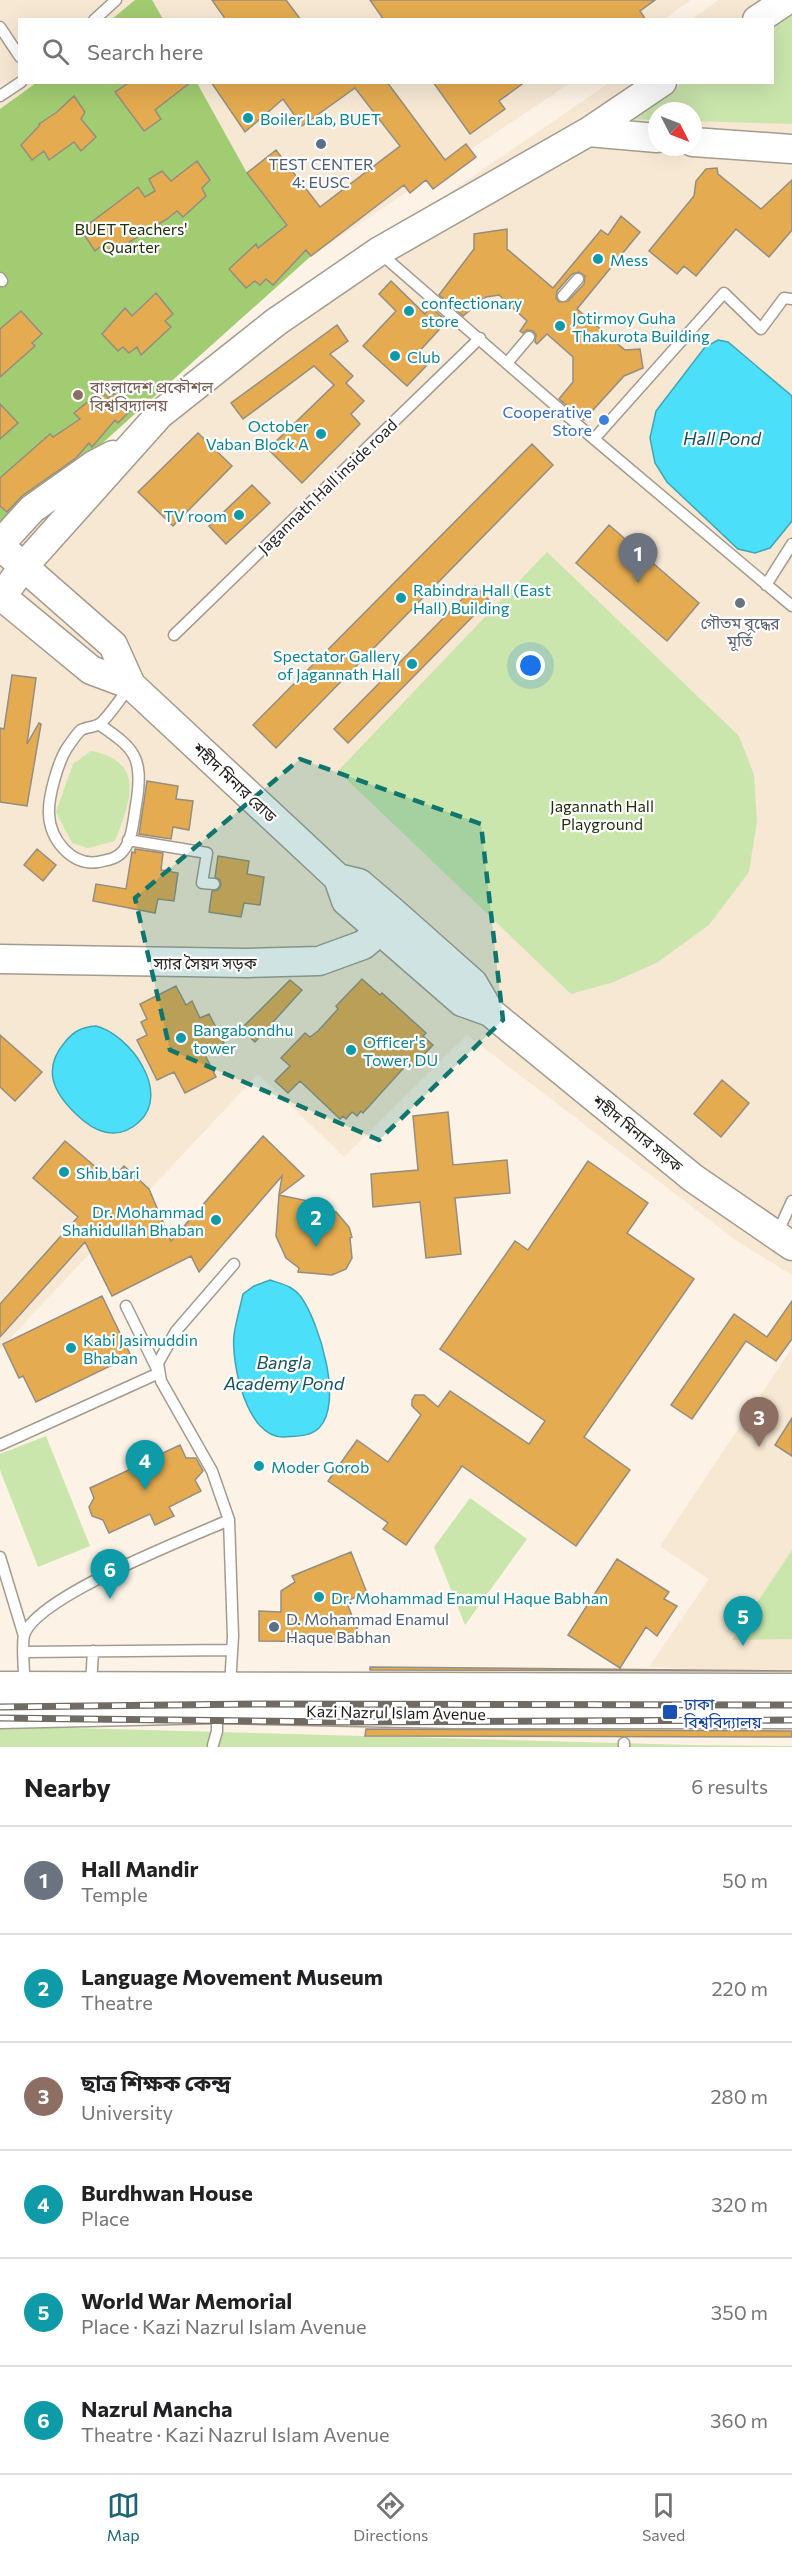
<!DOCTYPE html>
<html lang="en">
<head>
<meta charset="utf-8">
<style>
  :root { --surface:#fff; --page:#f6f6f6; --text:#202124; --muted:#757577; --line:#e0e0e0; --accent:#1d6673 }
  body { margin:0; font-family:Commissioner,"Noto Sans Bengali",sans-serif; background:var(--page); color:var(--text) }
  .compass { position:absolute; left:648px; top:102px; width:54px; height:54px; border-radius:50%; background:var(--surface); box-shadow:0 6px 24px #0002; rotate:132deg }
  .you { position:absolute; left:531px; top:666px; width:21px; height:21px; margin:-15px; border:4px solid #fff; border-radius:50%; background:#1a73e8; box-shadow:0 0 0 9px #1a73e833 }
  .badge { display:grid; place-items:center; width:39px; height:39px; border-radius:50%; background:var(--accent); color:#fff; font-size:20px; font-weight:700 }
  .pin { position:absolute; translate:-50% -50px; filter:drop-shadow(0 2px 3px #0008) }
  .pin::after { content:''; position:absolute; top:32px; width:21px; height:18px; background:inherit; clip-path:polygon(0 0,100% 0,50% 100%) }
  .list { margin:0; padding:0; list-style:none }
  h2 { display:flex; justify-content:space-between; align-items:center; height:78px; margin:0; padding:0 24px; font-size:26px }
  h2 small { font-size:20px; font-weight:400; color:var(--muted) }
  .list li { display:grid; grid-template-columns:39px 1fr auto; gap:18px; align-items:center; box-sizing:border-box; height:108px; padding:0 24px; border-top:2px solid var(--line) }
  .list b { display:block; font-size:22px; white-space:nowrap }
  .list p { margin:0; font-size:20px; white-space:nowrap; color:var(--muted) }
  .list em { font-size:20px; font-style:normal; color:var(--muted) }
  .icon { flex:none; width:33px; height:33px; fill:none; stroke:currentColor; stroke-width:2; stroke-linecap:round; stroke-linejoin:round }
  .map { position:relative; flex:none; width:792px; height:1747px; overflow:hidden }
  .search { position:absolute; background:var(--surface); box-shadow:0 6px 24px #0002; left:18px; right:18px; top:18px; height:66px; display:flex; align-items:center; gap:15px; box-sizing:border-box; padding:0 21px; border-radius:0px; color:var(--muted); font-size:22px }
  .sheet { height:726px; background:var(--surface) }
  nav { display:flex; justify-content:space-around; align-items:center; box-sizing:border-box; height:84px; border-top:2px solid var(--line); background:var(--surface); font-size:16px; color:var(--muted) }
  nav a { display:grid; justify-items:center; gap:3px }
  nav .on { color:var(--accent) }
  .map>svg:first-child { display:block }
</style>
</head>
<body>
<div class="map">
<svg width="792" height="1747" viewBox="0 0 792 1747">
  <rect width="100%" height="100%" fill="#fcf2e5"/>
  <!-- built -->
  <path fill="#f6e8d3" fill-rule="evenodd" d="M0 0H691L663 20H20V82L570 83 311 256 0 535Z
    M718 0H792V1275L737 1241 467 1035 344 1157 258 1074 0 1349V566L13 547 41 516 279 310 609 83 772 82V20L692 19ZM657 111H693V147H657Z
    M792 1348V1673L649 1667 709 1579 660 1546Z"/>
  <!-- green -->
  <path fill="#cbe6ad" d="M792 11V124L693 121V111H657V120L626 119 682 83 772 82 773 24Z
    M547 552 739 736 754 775 757 821 749 872 709 925 658 962 614 982 571 994 338 771Z
    M91 751C147 762 130 802 115 841L88 848 72 843 56 812 73 764Z
    M46 1436 90 1546 38 1567 0 1470V1454Z
    M470 1498 527 1539 465 1625 434 1547Z
    M792 1550V1639L732 1640Z
    M0 1726 690 1745 792 1746V1747H0Z"/>
  <!-- forest -->
  <path fill="#a2cc71" d="M135 0H152L163 19H112Z
    M36 83H197L247 173 311 256 0 535V109Z"/>
  <!-- water -->
  <path fill="#4cdffa" stroke="#3fa5b6" stroke-width="1.5" d="M718 340 728 342 792 396V521L770 548 755 553 738 549 667 482 655 463 650 438 656 411 705 347Z
    M96 1026C129 1034 172 1092 139 1122 117 1142 94 1132 76 1114 53 1092 42 1069 65 1042 74 1031 82 1027 96 1026Z
    M270 1280C282 1284 293 1286 301 1297 319 1322 344 1403 319 1428 310 1437 295 1436 284 1437 247 1439 231 1363 234 1335 236 1321 240 1308 243 1294L254 1286Z"/>
  <!-- building -->
  <path fill="#e4ab50" stroke="#958d80" stroke-width="1.5" fill-rule="evenodd" d="M212 0H286L301 20H226Z
    M370 0H655L640 11 646 20H384Z
    M130 82H191L155 110 161 119 144 131 115 92Z
    M211 82H387L445 160 466 144 476 157 433 189 426 180 410 193 404 185 311 256 306 250 273 285 266 279 260 285 255 281 246 288 229 269 256 244 258 248 287 225 247 173 276 150 320 207 400 146 355 88 302 126 283 99 245 132Z
    M433 82H525L499 101 505 109 470 134Z
    M74 96 85 112 81 119 96 137 81 151 74 142 49 160 44 151 32 160 21 145 40 125 39 124 57 112Z
    M197 161 210 180 202 188 206 196 183 217 177 211 167 219 118 249 114 245 106 252 100 247 95 251 81 230 138 187 145 197 155 191 149 179 162 171 171 181Z
    M717 168 718 174 761 209 792 180V230L769 257 736 229 696 276 684 266 677 274 649 251 694 196 696 181 706 169Z
    M621 216 640 232 577 309 625 350 640 349 643 368 624 376 584 420 559 399 573 382V357L547 334 537 344 535 342 536 335 533 331 527 330 523 333 520 331 527 321 499 295 486 297 463 316 439 295 474 249V234L507 229V249L553 288 601 230 608 235ZM579 272 585 276 584 284 568 301 559 302 556 298 557 291 572 274Z
    M391 281 425 314 430 307 447 321 415 356 426 366 407 386 363 346 396 311 379 294Z
    M156 293 173 314 165 321 171 327 141 355 137 347 129 353 123 347 118 351 102 334 125 308 132 316Z
    M21 311 42 334 32 343 35 346 0 377V329Z
    M337 325 348 341 330 354 353 376 346 383 364 401 351 414 360 424 302 483 268 449 334 385 314 366 243 419 231 403Z
    M101 391 108 398 114 393 130 411 118 423 115 420 92 447 89 443 76 458 22 496 7 512 0 506V478L50 434 53 437 80 419 74 413Z
    M0 404 18 423 0 439Z
    M198 433 232 466 173 526 138 492Z
    M532 444 553 465 276 748 253 725Z
    M252 485 270 503 226 544 209 526Z
    M609 525 699 603 667 641 576 563Z
    M475 586 489 600 348 743 334 729Z
    M12 675 36 678 27 744 39 723 41 724 27 806 0 802V728L4 729Z
    M147 781 178 786 176 799 193 801 189 830 173 827 171 839 139 834Z
    M37 849 56 865 43 881 24 865Z
    M135 849 163 853 161 870 178 873 174 901 158 899 155 913 93 901 96 884 126 889 132 852 135 853Z
    M218 856 249 861 247 874 264 877 260 905 244 903 241 917 209 912 212 891 218 890 221 885 220 880 215 877Z
    M362 979 380 995 382 993 426 1033 423 1036 433 1045 413 1066 409 1062 363 1113 361 1111 357 1116 352 1112 346 1119 343 1116 340 1119 300 1081 288 1093 275 1081 290 1066 281 1058 305 1033 310 1037 318 1031 338 1009 336 1006Z
    M290 980 302 990 255 1042 241 1029Z
    M176 986 186 1005 192 1001 200 1018 209 1014 224 1043 204 1053 216 1077 185 1093 174 1072 157 1080 137 1040 147 1035 141 1022 147 1019 140 1004Z
    M0 1035 42 1072 15 1101 0 1087Z
    M722 1080 749 1103 721 1137 694 1114Z
    M448 1112 453 1165 507 1160 510 1193 455 1198 461 1254 426 1258 420 1202 373 1207 371 1174 418 1170 413 1116Z
    M263 1136 304 1176 279 1195 282 1176 199 1272 191 1256 112 1296 85 1242 0 1337V1304L78 1217 33 1178 65 1141 111 1180 124 1166 149 1189 171 1241Z
    M588 1161 648 1203 627 1233 694 1279 584 1437 630 1470 576 1546 462 1466 406 1545 383 1529 388 1523 328 1481 357 1440 388 1462 421 1415 412 1406V1400L415 1395H424L438 1407 450 1391 529 1444 545 1421 440 1349 515 1241 528 1250Z
    M279 1195 318 1203V1205L336 1212 349 1227 352 1237 350 1238 352 1258 346 1269 332 1275 298 1272 299 1268 286 1258 276 1236Z
    M102 1296 131 1356 36 1402 23 1376 19 1378 3 1344Z
    M792 1301V1339L776 1361 746 1341 692 1419 671 1405 734 1314 767 1337Z
    M792 1418V1456L775 1445Z
    M180 1445 186 1458H196L203 1471 195 1480 201 1491 169 1507 174 1516 155 1525 150 1514 109 1533 103 1520 92 1516 89 1507 94 1498 90 1488 131 1469 127 1460 145 1452 148 1460Z
    M351 1552 367 1593 346 1601 363 1642 259 1641V1611L281 1612V1591L295 1582 292 1576Z
    M617 1559 669 1592 664 1599 677 1606 657 1636 646 1627 620 1668 568 1635Z
    M370 1667 792 1671 370 1670Z
    M366 1729 792 1731V1737L365 1736Z"/>
  <g fill="none" stroke-linecap="round" stroke-linejoin="round">
    <defs>
      <path id="lane" d="M94 20 116 0
        M0 27 20 57
        M0 96 21 82
        M381 254 594 439 792 606
        M0 278 2 281
        M563 296 578 279
        M507 363 529 337
        M594 439 724 293 761 329 784 298 792 299
        M766 585 792 544
        M174 635 480 338
        M100 725C134 748 143 757 137 799 134 814 133 840 123 851 117 859 107 860 98 862 71 866 50 839 49 814 48 797 58 762 67 748 71 743 76 734 81 730 87 726 97 728 102 722 112 712 121 698 130 686
        M128 840 207 853 202 883 214 884
        M777 1234 792 1201
        M0 1445 159 1373 126 1306
        M229 1520 212 1471 161 1381 158 1363 176 1331 234 1264
        M0 1557 24 1636
        M25 1652 232 1650
        M25 1685C24 1675 22 1644 24 1635 37 1596 189 1538 229 1520L233 1636 230 1686
        M91 1685 93 1651
        M624 1743V1747
        M213 1745 217 1731V1709"/>
      <path id="secondary" d="M757 20 787 0
        M588 132 657 138
        M693 142 792 149
        M0 544 32 509 94 465 113 455
        M0 546 113 645 131 685
        M0 595 91 670 131 685 338 878 346 901 462 1002 490 1012
        M0 599 23 567 160 414 276 322 378 252 588 132 662 82
        M338 878 359 883 394 913 473 983 490 1012 693 1178 792 1246
        M0 959 246 963 319 961 363 945 380 931 391 917
        M0 1686 792 1688
        M0 1714 217 1709 455 1714H792"/>
    </defs>
    <!-- lane casing -->
    <use href="#lane" stroke="#a49b8f" stroke-width="13"/>
    <!-- secondary casing -->
    <use href="#secondary" stroke="#a49b8f" stroke-width="31"/>
    <!-- lane -->
    <use href="#lane" stroke="#fff" stroke-width="10"/>
    <!-- secondary -->
    <use href="#secondary" stroke="#fff" stroke-width="28"/>
    <defs>
      <path id="rail" d="M0 1707 258 1704 792 1705
        M0 1718 339 1722 792 1720"/>
    </defs>
    <!-- rail casing -->
    <use href="#rail" stroke="#716b63" stroke-width="7"/>
    <!-- rail -->
    <use href="#rail" stroke="#fff" stroke-width="4.5" stroke-dasharray="14" stroke-linecap="butt"/>
  </g>
  <!-- marked area -->
  <path fill="#0f766e" fill-opacity="0.2" stroke="#0f766e" stroke-width="4.5" stroke-dasharray="12 8" stroke-linejoin="round" d="M300 759 481 824 503 1020 379 1140 170 1050 135 898Z"/>
  <!-- markers -->
  <g fill="#0f9aa8" stroke="#fff" stroke-width="2">
    <circle cx="248" cy="118" r="6"/>
    <circle cx="598" cy="259" r="6"/>
    <circle cx="409" cy="311" r="6"/>
    <circle cx="560" cy="326" r="6"/>
    <circle cx="395" cy="356" r="6"/>
    <circle cx="321" cy="434" r="6"/>
    <circle cx="239" cy="515" r="6"/>
    <circle cx="401" cy="598" r="6"/>
    <circle cx="412" cy="664" r="6"/>
    <circle cx="181" cy="1038" r="6"/>
    <circle cx="351" cy="1050" r="6"/>
    <circle cx="64" cy="1172" r="6"/>
    <circle cx="216" cy="1220" r="6"/>
    <circle cx="71" cy="1348" r="6"/>
    <circle cx="259" cy="1466" r="6"/>
    <circle cx="319" cy="1597" r="6"/>
  </g>
  <g fill="#5c6f8a" stroke="#fff" stroke-width="2">
    <circle cx="321" cy="144" r="6"/>
    <circle cx="274" cy="1627" r="6"/>
  </g>
  <circle fill="#8d6e63" stroke="#fff" stroke-width="2" cx="78" cy="395" r="6"/>
  <circle fill="#3f7fe0" stroke="#fff" stroke-width="2" cx="604" cy="420" r="6"/>
  <circle fill="#6b7280" stroke="#fff" stroke-width="2" cx="740" cy="603" r="6"/>
  <rect fill="#1a4fb4" stroke="#fff" stroke-width="2" x="662" y="1704" width="16" height="16" rx="3"/>
  <g text-anchor="middle" dominant-baseline="central" stroke-width="4.5" stroke-linejoin="round" paint-order="stroke">
    <!-- culture labels -->
    <g font-size="16" fill="#0d838f" stroke="#fff" text-anchor="start">
      <text x="260" y="118">Boiler Lab, BUET</text>
      <text x="610" y="259">Mess</text>
      <text x="421" y="302">confectionary<tspan x="421" dy="18">store</tspan></text>
      <text x="572" y="317">Jotirmoy Guha<tspan x="572" dy="18">Thakurota Building</tspan></text>
      <text x="407" y="356">Club</text>
      <text x="309" y="425" text-anchor="end">October<tspan x="309" dy="18">Vaban Block A</tspan></text>
      <text x="227" y="515" text-anchor="end">TV room</text>
      <text x="413" y="589">Rabindra Hall (East<tspan x="413" dy="18">Hall) Building</tspan></text>
      <text x="400" y="655" text-anchor="end">Spectator Gallery<tspan x="400" dy="18">of Jagannath Hall</tspan></text>
      <text x="193" y="1029">Bangabondhu<tspan x="193" dy="18">tower</tspan></text>
      <text x="363" y="1041">Officer's<tspan x="363" dy="18">Tower, DU</tspan></text>
      <text x="76" y="1172">Shib bari</text>
      <text x="204" y="1211" text-anchor="end">Dr. Mohammad<tspan x="204" dy="18">Shahidullah Bhaban</tspan></text>
      <text x="83" y="1339">Kabi Jasimuddin<tspan x="83" dy="18">Bhaban</tspan></text>
      <text x="271" y="1466">Moder Gorob</text>
      <text x="331" y="1597">Dr. Mohammad Enamul Haque Babhan</text>
    </g>
    <!-- service labels -->
    <g font-size="16" fill="#4e5e75" stroke="#fff">
      <text x="321" y="163">TEST CENTER<tspan x="321" dy="18">4: EUSC</tspan></text>
      <text x="286" y="1618" text-anchor="start">D. Mohammad Enamul<tspan x="286" dy="18">Haque Babhan</tspan></text>
    </g>
    <!-- park labels -->
    <g font-size="16" fill="#21300b" stroke="#fff">
      <text x="131" y="228">BUET Teachers'<tspan x="131" dy="18">Quarter</tspan></text>
      <text x="602" y="805">Jagannath Hall<tspan x="602" dy="18">Playground</tspan></text>
    </g>
    <!-- education labels -->
    <g font-size="16" fill="#785e54" stroke="#fff" text-anchor="start">
      <text x="90" y="386">বাংলাদেশ প্রকৌশল<tspan x="90" dy="18">বিশ্ববিদ্যালয়</tspan></text>
    </g>
    <!-- shop labels -->
    <g font-size="16" fill="#366cbe" stroke="#fff" text-anchor="end">
      <text x="592" y="411">Cooperative<tspan x="592" dy="18">Store</tspan></text>
    </g>
    <!-- street labels -->
    <g font-size="16" fill="#221e19" stroke="#fff">
      <text transform="translate(327 486) rotate(-44)">Jagannath Hall inside road</text>
      <text transform="translate(235 782) rotate(43)">শহীদ মিনার রোড</text>
      <text x="205" y="962">স্যার সৈয়দ সড়ক</text>
      <text transform="translate(638 1133) rotate(39)">শহীদ মিনার সড়ক</text>
      <text transform="translate(396 1712) rotate(1)">Kazi Nazrul Islam Avenue</text>
    </g>
    <!-- worship labels -->
    <g font-size="16" fill="#5b616d" stroke="#fff">
      <text x="740" y="622">গৌতম বুদ্ধের<tspan x="740" dy="18">মূর্তি</tspan></text>
    </g>
    <!-- transit labels -->
    <g font-size="16" fill="#164399" stroke="#fff" text-anchor="start">
      <text x="684" y="1703">ঢাকা<tspan x="684" dy="18">বিশ্ববিদ্যালয়</tspan></text>
    </g>
    <!-- water labels -->
    <g font-size="18" font-style="italic" fill="#13515c" stroke="#fff">
      <text x="722" y="438">Hall Pond</text>
      <text x="284" y="1362">Bangla<tspan x="284" dy="21">Academy Pond</tspan></text>
    </g>
  </g>
</svg>
<svg class="compass" viewBox="-18 -18 36 36"><path d="M0-13l5 13h-10z" fill="#e53935"/><path d="M0 13l5-13h-10z" fill="#757577"/></svg>
<div class="you"></div>
<div class="pin badge" style="left:638px;top:583px;background:#6b7280">1</div>
<div class="pin badge" style="left:316px;top:1247px;background:#0f9aa8">2</div>
<div class="pin badge" style="left:759px;top:1447px;background:#8d6e63">3</div>
<div class="pin badge" style="left:145px;top:1490px;background:#0f9aa8">4</div>
<div class="pin badge" style="left:743px;top:1646px;background:#0f9aa8">5</div>
<div class="pin badge" style="left:110px;top:1599px;background:#0f9aa8">6</div>
<div class="search"><svg class="icon" aria-label="search" viewBox="0 0 24 24"><circle cx="10" cy="10" r="6"/><path d="M15 15l6 6"/></svg>Search here</div>
</div>
<section class="sheet">
<h2>Nearby<small>6 results</small></h2>
<ul class="list">
<li><span class="badge" style="background:#6b7280">1</span><div><b>Hall Mandir</b><p>Temple</p></div><em>50 m</em></li>
<li><span class="badge" style="background:#0f9aa8">2</span><div><b>Language Movement Museum</b><p>Theatre</p></div><em>220 m</em></li>
<li><span class="badge" style="background:#8d6e63">3</span><div><b>ছাত্র শিক্ষক কেন্দ্র</b><p>University</p></div><em>280 m</em></li>
<li><span class="badge" style="background:#0f9aa8">4</span><div><b>Burdhwan House</b><p>Place</p></div><em>320 m</em></li>
<li><span class="badge" style="background:#0f9aa8">5</span><div><b>World War Memorial</b><p>Place · Kazi Nazrul Islam Avenue</p></div><em>350 m</em></li>
<li><span class="badge" style="background:#0f9aa8">6</span><div><b>Nazrul Mancha</b><p>Theatre · Kazi Nazrul Islam Avenue</p></div><em>360 m</em></li>
</ul>
</section>
<nav>
<a class="on"><svg class="icon" aria-label="map" viewBox="0 0 24 24"><path d="M3 6l6-2 6 2 6-2v14l-6 2-6-2-6 2zM9 4v14M15 6v14"/></svg>Map</a>
<a><svg class="icon" aria-label="directions" viewBox="0 0 24 24"><path d="M12 3l9 9-9 9-9-9zM9 14v-3h6M13 9l2 2-2 2"/></svg>Directions</a>
<a><svg class="icon" aria-label="saved" viewBox="0 0 24 24"><path d="M7 4h10v16l-5-4-5 4z"/></svg>Saved</a>
</nav>
</body>
</html>
